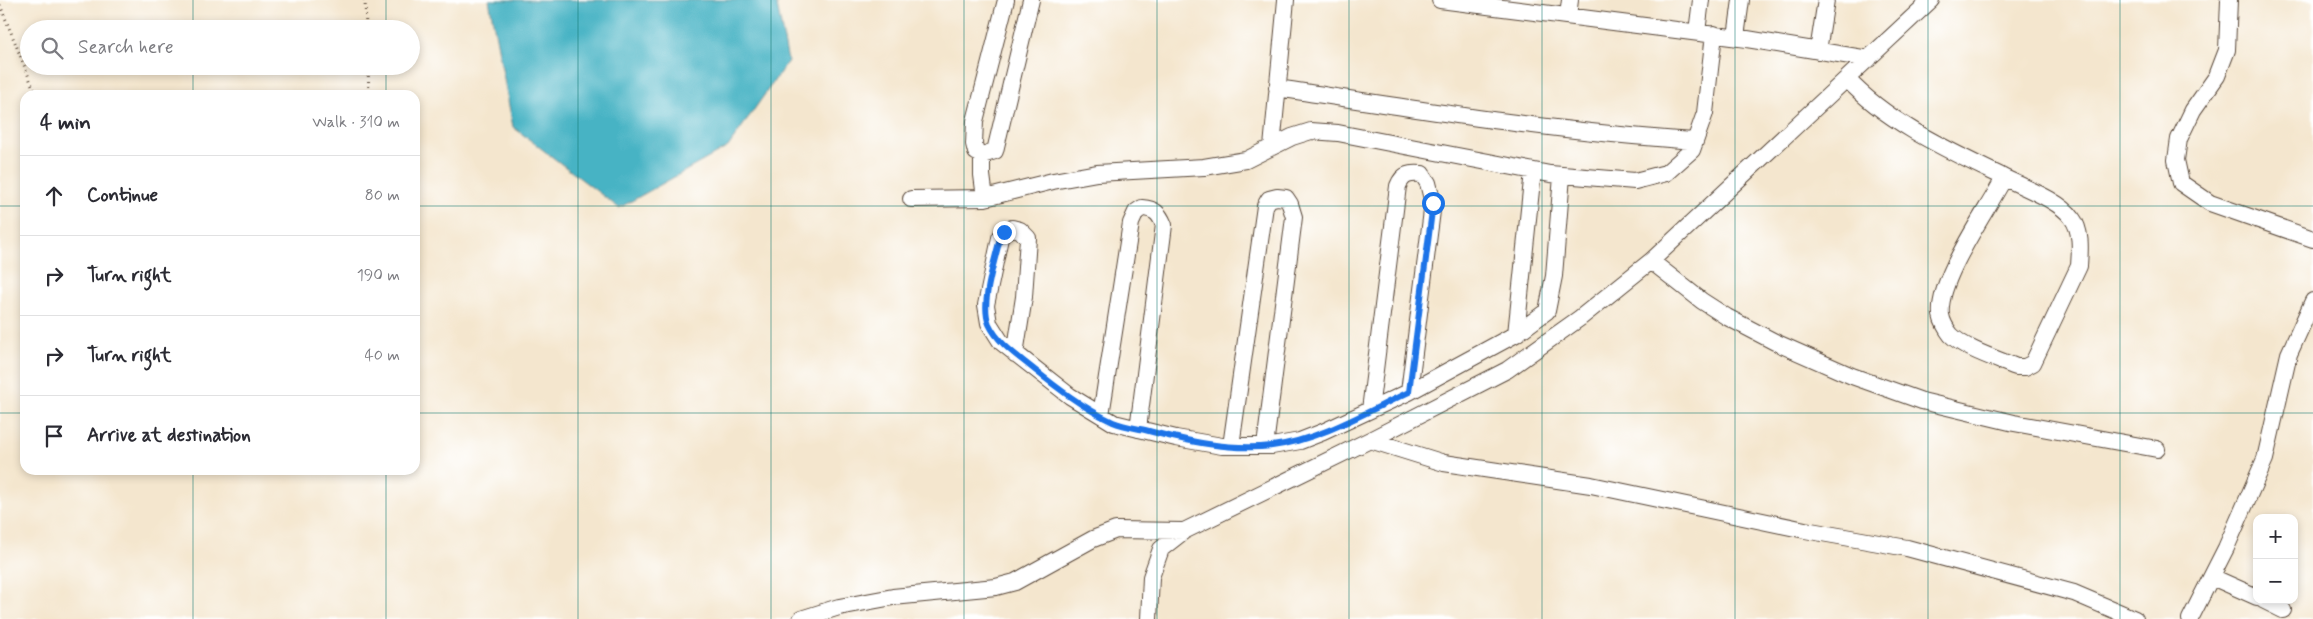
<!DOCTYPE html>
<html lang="en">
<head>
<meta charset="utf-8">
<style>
  :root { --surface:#fff; --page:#f2f2f3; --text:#2b2b33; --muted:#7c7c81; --line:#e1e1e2 }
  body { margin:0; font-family:Mynerve,sans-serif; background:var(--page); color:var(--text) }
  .controls { position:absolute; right:15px; bottom:15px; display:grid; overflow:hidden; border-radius:10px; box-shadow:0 2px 8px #0003 }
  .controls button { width:45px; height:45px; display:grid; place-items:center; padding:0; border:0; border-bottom:1px solid var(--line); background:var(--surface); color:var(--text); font:25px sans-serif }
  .stop { position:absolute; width:15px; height:15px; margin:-11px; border:4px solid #1a73e8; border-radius:50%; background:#fff }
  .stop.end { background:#1a73e8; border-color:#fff; box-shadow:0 1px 5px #0008 }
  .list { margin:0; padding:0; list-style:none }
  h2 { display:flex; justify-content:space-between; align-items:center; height:65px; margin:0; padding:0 20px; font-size:21px }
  h2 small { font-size:16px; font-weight:400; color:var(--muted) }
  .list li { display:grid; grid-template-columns:32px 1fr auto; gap:15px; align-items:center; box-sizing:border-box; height:80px; padding:0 20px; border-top:1px solid var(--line) }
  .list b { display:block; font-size:19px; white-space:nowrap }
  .list em { font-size:16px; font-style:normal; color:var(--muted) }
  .icon { flex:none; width:28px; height:28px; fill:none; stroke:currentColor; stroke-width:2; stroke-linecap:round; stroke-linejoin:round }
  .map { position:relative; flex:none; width:2313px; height:619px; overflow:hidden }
  .search { position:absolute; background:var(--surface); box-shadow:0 2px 8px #0003; left:20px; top:20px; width:400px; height:55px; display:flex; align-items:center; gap:12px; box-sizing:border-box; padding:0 18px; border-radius:28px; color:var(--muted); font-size:19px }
  .panel { position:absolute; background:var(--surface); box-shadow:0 2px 8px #0003; left:20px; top:90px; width:400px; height:385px; border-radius:15px }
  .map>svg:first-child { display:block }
</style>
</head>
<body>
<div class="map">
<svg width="2313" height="619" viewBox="0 0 2313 619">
  <rect width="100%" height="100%" fill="#fff"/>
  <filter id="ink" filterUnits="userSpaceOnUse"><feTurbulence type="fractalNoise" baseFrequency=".02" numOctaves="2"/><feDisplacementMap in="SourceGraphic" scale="10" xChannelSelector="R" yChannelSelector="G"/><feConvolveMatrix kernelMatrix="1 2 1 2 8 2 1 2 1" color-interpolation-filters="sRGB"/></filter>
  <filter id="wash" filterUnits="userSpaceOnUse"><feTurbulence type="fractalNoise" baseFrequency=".0096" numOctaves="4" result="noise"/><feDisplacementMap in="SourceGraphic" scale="20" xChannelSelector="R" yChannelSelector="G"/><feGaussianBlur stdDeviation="1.12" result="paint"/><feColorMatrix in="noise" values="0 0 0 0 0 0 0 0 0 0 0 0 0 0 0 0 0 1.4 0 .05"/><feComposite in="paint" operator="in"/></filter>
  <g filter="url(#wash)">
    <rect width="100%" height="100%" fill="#f4e6ce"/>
    <!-- water -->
    <path fill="#47b3c4" stroke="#416e71" d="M489 0H776L788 61 728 147 619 208 513 127Z"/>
  </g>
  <g filter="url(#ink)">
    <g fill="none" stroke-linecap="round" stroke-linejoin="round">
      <defs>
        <path id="minor" d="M1006 0 975 121 974 144 976 152 982 155 995 151 1031 0
          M1440 0 1747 39 1869 59
          M2229 0 2227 50 2217 76 2193 110 2179 139 2176 160 2181 183 2210 203 2313 239
          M1568 16 1570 0
          M1697 32 1701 0
          M1736 37 1741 0
          M1818 51 1826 0
          M1847 79C1888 123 1948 150 2001 176 2020 186 2060 200 2072 218 2082 231 2080 251 2079 266L2033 363 2025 367H2016C1997 359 1965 349 1951 335 1947 330 1942 321 1941 315 1937 280 1987 211 2004 178
          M1277 88C1416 109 1555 132 1695 141
          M1272 147 1286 0
          M982 155V175L985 198
          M911 199 985 198 1053 181 1097 173 1204 167 1246 160 1292 137 1311 131 1338 133 1550 174 1635 181 1666 173 1692 150 1705 113 1714 34
          M1651 261 1702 301 1727 317 1775 342 1852 376 1922 401 2014 423 2157 449
          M1516 334 1533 171
          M1015 354 1024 297 1028 238 1020 230 1012 228 1004 232 1000 238 986 305 989 323 1001 342 1070 396 1114 423 1176 438 1222 446H1272L1300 441 1323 432 1409 392 1516 334 1547 311 1554 276 1562 176
          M1370 410 1398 186C1403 174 1409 173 1422 174L1428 183 1433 203 1409 392
          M1101 415 1131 223 1136 212 1142 208C1155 209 1159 213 1164 225L1138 429
          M1370 440 1444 463 1591 485 1805 530 1907 548 2074 593 2135 619
          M1231 446 1265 206 1269 199 1277 197 1286 198 1290 204 1294 217 1265 446
          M2212 577 2257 597
          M2263 600 2283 610
          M801 619 839 607 893 597 996 587 1015 582 1093 539 1116 530 1184 531
          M1149 619 1151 577 1161 549 1184 531 1370 440 1507 370 1580 318 1651 261 1931 0
          M2190 619 2226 548 2265 459 2289 354 2313 301"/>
      </defs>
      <!-- minor casing -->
      <use href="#minor" stroke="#574638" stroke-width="18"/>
      <!-- path -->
      <path stroke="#574638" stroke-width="3" stroke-dasharray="1 4" stroke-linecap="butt" d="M365 0 366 29
        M0 5 36 95
        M368 66 369 95"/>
      <!-- minor -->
      <use href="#minor" stroke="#fff" stroke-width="16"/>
    </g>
  </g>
  <g fill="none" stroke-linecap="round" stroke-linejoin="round" filter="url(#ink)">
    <!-- route -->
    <path stroke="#1a73e8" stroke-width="6" d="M1004 232 1000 238C995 261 980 303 989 324 998 343 1015 354 1031 367 1056 387 1083 408 1113 422 1122 426 1135 428 1145 430 1186 441 1230 451 1272 446 1320 440 1366 412 1409 392L1433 203"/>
  </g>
  <!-- grid -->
  <path fill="none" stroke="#0f766e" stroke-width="1" stroke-opacity="0.55" d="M193 0V29M386 0V29M578 0V619M771 0V619M964 0V619M1157 0V619M1349 0V619M1542 0V619M1735 0V619M1928 0V619M2120 0V619M193 66V95M386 66V95M0 206H25M415 206H2313M0 413H25M415 413H2313M193 470V619M386 470V619"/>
</svg>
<div class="controls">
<button>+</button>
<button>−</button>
</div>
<div class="stop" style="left:1433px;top:203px"></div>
<div class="stop end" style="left:1004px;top:232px"></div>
<div class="search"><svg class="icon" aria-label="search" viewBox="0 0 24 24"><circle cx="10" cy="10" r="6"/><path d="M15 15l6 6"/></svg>Search here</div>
<section class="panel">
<h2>4 min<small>Walk · 310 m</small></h2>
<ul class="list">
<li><svg class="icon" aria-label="ahead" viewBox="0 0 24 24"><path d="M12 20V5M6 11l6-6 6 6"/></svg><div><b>Continue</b></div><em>80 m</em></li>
<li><svg class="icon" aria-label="right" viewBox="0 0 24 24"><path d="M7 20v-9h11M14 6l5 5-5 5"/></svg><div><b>Turn right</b></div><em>190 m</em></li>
<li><svg class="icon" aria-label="right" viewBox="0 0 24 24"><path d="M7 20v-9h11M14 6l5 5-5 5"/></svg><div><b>Turn right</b></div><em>40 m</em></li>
<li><svg class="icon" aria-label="arrive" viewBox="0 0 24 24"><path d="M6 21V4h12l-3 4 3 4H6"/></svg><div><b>Arrive at destination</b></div></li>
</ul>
</section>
</div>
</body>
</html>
